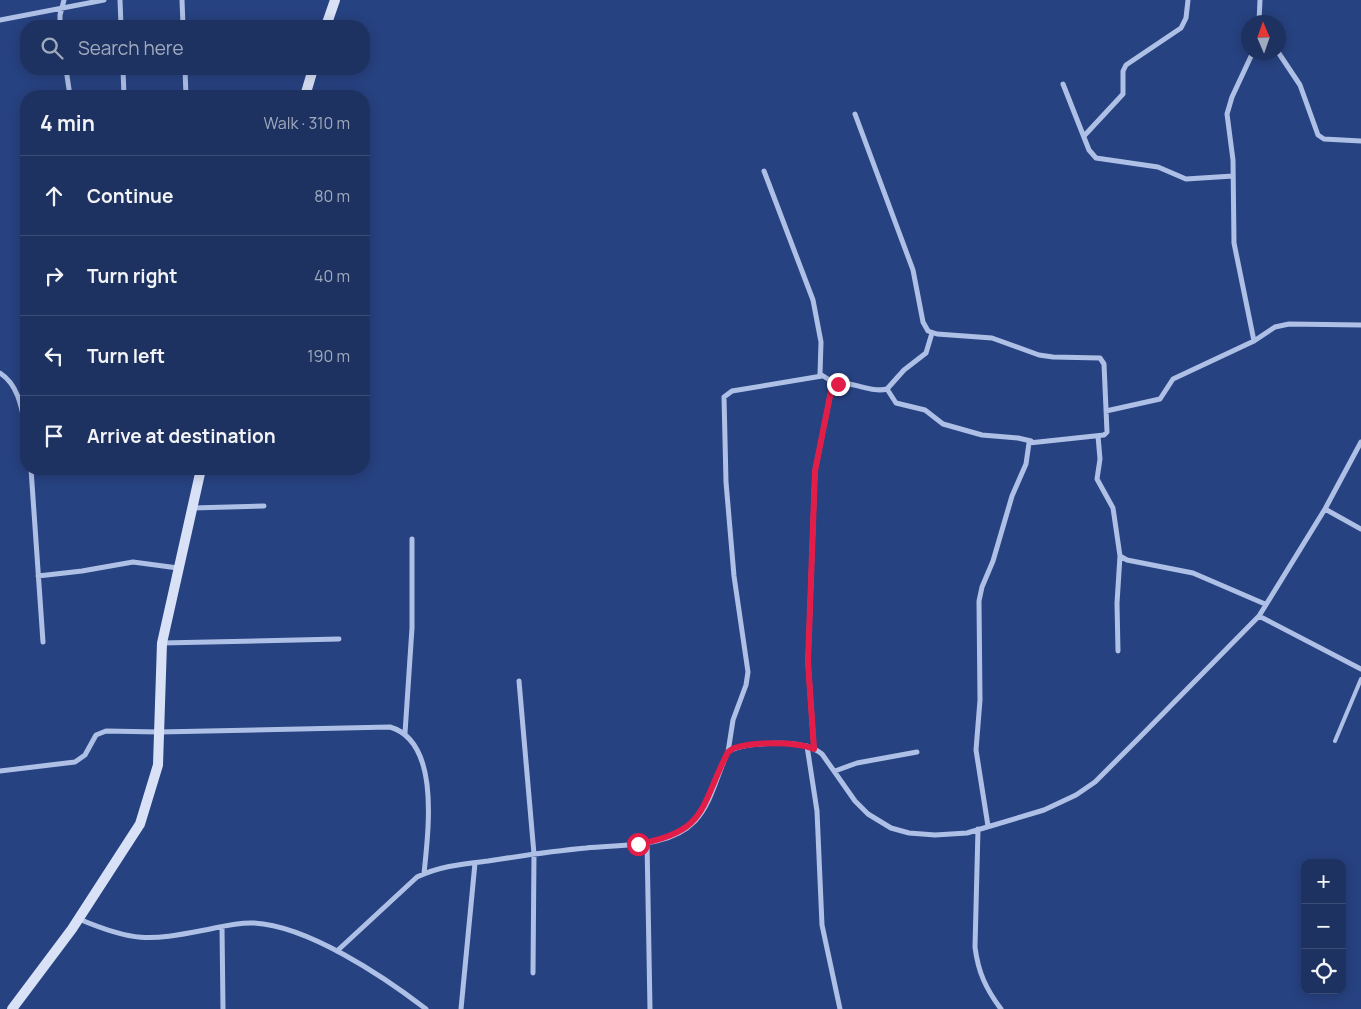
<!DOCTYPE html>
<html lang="en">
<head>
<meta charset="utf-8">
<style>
  :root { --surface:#1d3261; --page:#253a67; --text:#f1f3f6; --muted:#a0aabd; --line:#3b4d76 }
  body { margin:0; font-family:Manrope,sans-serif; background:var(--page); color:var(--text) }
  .controls { position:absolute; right:15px; bottom:15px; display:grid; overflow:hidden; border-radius:10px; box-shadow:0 2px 12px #0003 }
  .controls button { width:45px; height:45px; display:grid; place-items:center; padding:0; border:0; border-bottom:1px solid var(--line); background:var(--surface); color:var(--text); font:25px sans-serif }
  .compass { position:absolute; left:1241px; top:15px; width:45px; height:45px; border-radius:50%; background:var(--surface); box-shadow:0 2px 12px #0003; rotate:358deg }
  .stop { position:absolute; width:15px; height:15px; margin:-11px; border:4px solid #e11d48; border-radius:50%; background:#fff }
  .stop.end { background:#e11d48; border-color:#fff; box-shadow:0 1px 5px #0008 }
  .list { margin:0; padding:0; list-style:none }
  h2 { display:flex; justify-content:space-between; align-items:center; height:65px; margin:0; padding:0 20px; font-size:21px }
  h2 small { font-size:16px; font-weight:400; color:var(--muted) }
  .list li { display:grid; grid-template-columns:32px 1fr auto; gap:15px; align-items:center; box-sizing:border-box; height:80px; padding:0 20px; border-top:1px solid var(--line) }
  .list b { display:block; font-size:19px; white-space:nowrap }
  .list em { font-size:16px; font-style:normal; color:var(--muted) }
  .icon { flex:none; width:28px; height:28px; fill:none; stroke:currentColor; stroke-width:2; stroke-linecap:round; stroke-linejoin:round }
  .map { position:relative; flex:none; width:1361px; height:1009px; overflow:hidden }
  .search { position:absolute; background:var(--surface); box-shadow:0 2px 12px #0003; left:20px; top:20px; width:350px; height:55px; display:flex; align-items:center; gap:12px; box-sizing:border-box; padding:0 18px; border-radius:20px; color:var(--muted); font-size:19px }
  .panel { position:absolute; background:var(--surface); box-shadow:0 2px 12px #0003; left:20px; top:90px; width:350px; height:385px; border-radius:20px }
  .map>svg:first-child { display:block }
</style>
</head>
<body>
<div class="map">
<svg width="1361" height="1009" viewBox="0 0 1361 1009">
  <rect width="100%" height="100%" fill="#274281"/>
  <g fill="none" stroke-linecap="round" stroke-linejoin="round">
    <!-- service -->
    <path stroke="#afc0e6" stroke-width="4" d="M1335 741 1361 679"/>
    <!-- minor -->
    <path stroke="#afc0e6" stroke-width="5" d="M120 0 121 26
      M182 0 183 26
      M0 20 104 0
      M1259 22 1260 0
      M60 26V15L64 0
      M1253 52 1232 97 1227 114 1233 160 1234 243 1254 341
      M1278 52 1300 85 1318 135 1324 139 1361 141
      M66 69 70 96
      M123 69 124 96
      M185 69 186 96
      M1063 84 1089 150 1096 158 1158 167 1186 179 1233 176
      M855 114 913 270 923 322 928 331 937 334 992 338 1039 355 1053 357 1100 358 1104 364 1107 432 1104 435 1029 443 1026 464 1012 496 993 561 982 587 979 601 980 700 976 750 988 826
      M1084 136 1123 94V71L1126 65 1181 28 1186 18 1188 0
      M764 171 813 300 821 342 820 374 836 384
      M0 373C19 385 22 410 26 430
      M887 389 896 403 925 410 943 424 982 435 1018 438 1031 441
      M1106 411 1160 399 1173 379 1254 341 1275 327 1289 324 1361 325
      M1098 436 1100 459 1097 479 1113 508 1120 556 1127 560 1193 573 1265 604
      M31 469 43 642
      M192 508 264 506
      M1325 509 1361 529
      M38 576 82 571 133 562 178 568
      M1259 616 1361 669
      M162 643 339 639
      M1118 651 1117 603 1120 556
      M519 681 534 854 533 973
      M405 733 412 628V539
      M807 746 817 811 822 925 840 1009
      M814 749 808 662 815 471 831 391 833 386C849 378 870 394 887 389L904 370 926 353 932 333
      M728 752 733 720 746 685 748 672 734 576 726 482 724 397 732 391 822 376
      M0 771 75 762 85 755 96 735 106 731 159 732 390 727C441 742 428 832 424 874
      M835 771 857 763 917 752
      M978 829 975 947C978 972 986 989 1001 1009
      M647 842 650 1009
      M79 919C133 942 148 941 205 930 220 927 237 922 254 923 308 926 383 976 426 1009
      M222 927 223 1009
      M337 951 417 877C440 866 463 864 488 861 520 856 553 851 586 848 621 844 668 849 695 821 712 803 717 774 728 752 741 742 792 741 808 747 813 748 818 751 822 754L855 801 868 814 891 828 909 833 935 835 967 833 1044 810 1076 795 1095 782 1136 741 1259 616 1325 509 1361 442
      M461 1009 475 863"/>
    <!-- secondary -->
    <path stroke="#d8e1f6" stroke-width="10" d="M326 26 335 0
      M305 96 313 69
      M12 1009 72 929 140 824 158 765 162 643 201 469"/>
  </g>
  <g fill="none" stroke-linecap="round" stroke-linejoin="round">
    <!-- route -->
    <path stroke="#e11d48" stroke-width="6" d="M638 844C708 832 700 806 728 752L734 748C753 742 795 741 814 749L808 662 815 471 831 391 838 384"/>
  </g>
</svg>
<div class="controls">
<button>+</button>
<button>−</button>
<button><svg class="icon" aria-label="locate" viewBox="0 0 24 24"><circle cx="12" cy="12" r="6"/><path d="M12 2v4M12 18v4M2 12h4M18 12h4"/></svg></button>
</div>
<svg class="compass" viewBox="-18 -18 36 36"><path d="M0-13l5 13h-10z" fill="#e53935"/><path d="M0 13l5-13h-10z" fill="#a0aabd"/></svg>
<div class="stop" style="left:638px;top:844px"></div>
<div class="stop end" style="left:838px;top:384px"></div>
<div class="search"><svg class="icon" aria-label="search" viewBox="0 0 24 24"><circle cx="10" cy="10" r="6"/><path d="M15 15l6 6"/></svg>Search here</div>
<section class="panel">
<h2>4 min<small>Walk · 310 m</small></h2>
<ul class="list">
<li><svg class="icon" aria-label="ahead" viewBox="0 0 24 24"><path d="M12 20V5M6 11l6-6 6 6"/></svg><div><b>Continue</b></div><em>80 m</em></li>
<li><svg class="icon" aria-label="right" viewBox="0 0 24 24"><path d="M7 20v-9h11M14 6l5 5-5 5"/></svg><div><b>Turn right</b></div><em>40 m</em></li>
<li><svg class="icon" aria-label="left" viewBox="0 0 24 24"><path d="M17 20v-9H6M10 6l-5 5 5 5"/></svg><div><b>Turn left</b></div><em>190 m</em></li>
<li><svg class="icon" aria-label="arrive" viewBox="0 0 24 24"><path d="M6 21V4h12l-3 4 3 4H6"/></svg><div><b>Arrive at destination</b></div></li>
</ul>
</section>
</div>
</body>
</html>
